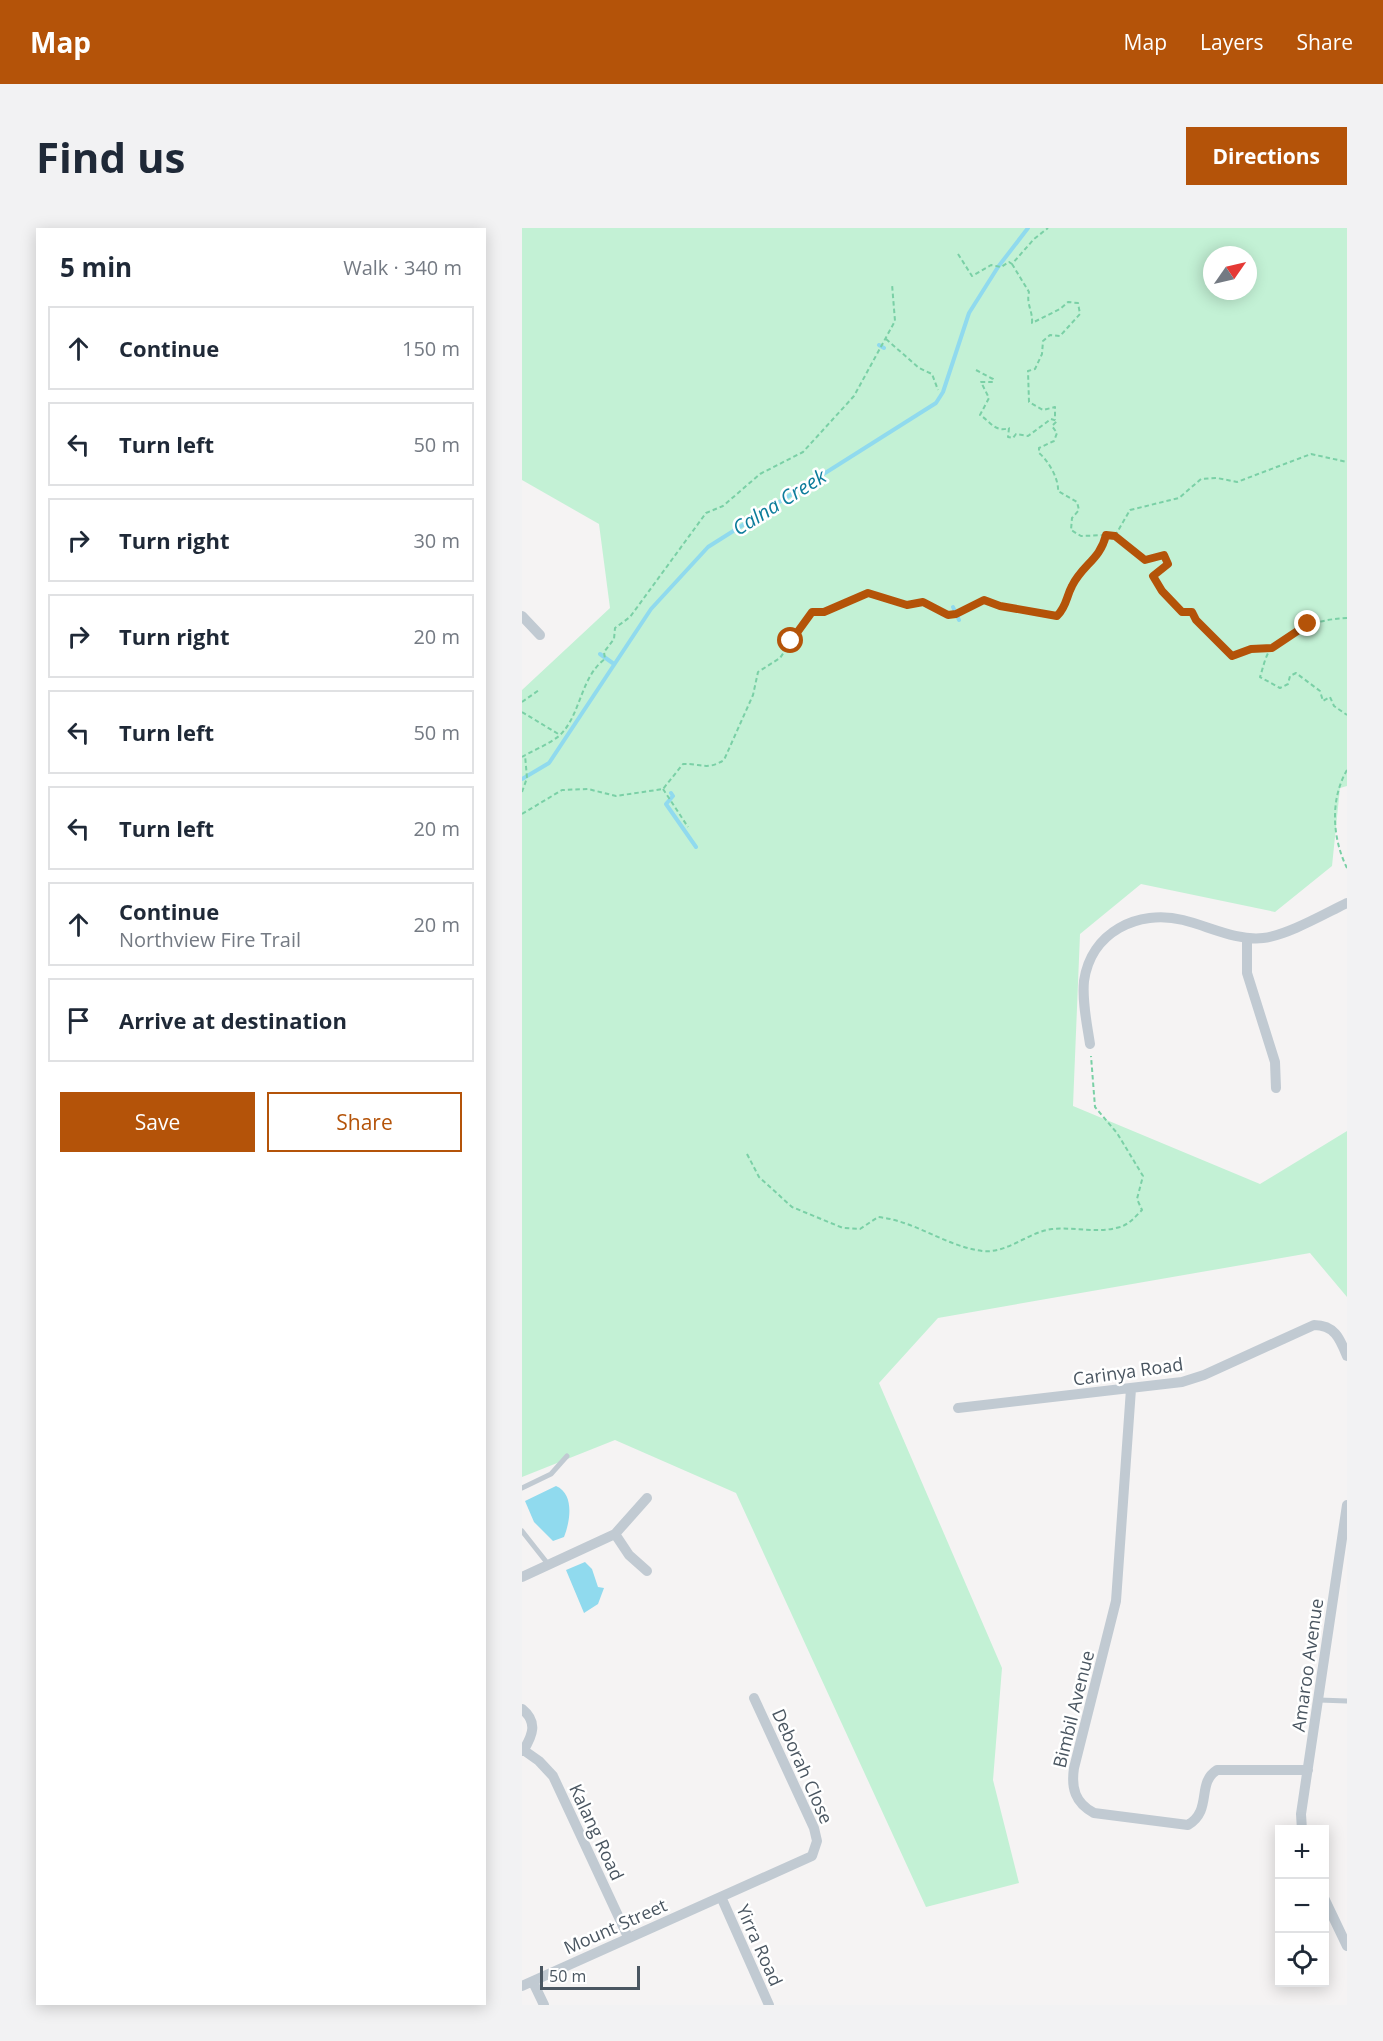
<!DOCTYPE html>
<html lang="en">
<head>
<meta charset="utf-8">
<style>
  :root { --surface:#fff; --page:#f2f2f3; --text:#1f2937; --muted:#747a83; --line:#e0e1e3; --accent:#b45309 }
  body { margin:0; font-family:"Open Sans",sans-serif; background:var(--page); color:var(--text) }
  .controls { position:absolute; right:18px; bottom:18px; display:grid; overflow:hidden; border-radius:0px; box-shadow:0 3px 15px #0003 }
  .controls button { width:54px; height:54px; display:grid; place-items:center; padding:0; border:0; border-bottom:2px solid var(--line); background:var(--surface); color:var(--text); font:30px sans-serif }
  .compass { position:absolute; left:681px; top:18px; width:54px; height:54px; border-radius:50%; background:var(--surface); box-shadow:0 3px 15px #0003; rotate:56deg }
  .scale { position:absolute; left:18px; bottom:15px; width:100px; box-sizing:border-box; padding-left:6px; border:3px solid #4a5661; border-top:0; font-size:16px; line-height:21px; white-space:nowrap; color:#4a5661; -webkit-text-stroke:4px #fff; paint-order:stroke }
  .stop { position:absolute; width:18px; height:18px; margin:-14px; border:4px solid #b45309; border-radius:50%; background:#fff }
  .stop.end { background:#b45309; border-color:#fff; box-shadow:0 2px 6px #0008 }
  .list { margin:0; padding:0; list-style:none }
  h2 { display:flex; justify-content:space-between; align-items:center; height:78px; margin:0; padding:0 24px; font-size:26px }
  h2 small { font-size:20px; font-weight:400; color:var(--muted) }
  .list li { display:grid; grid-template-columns:39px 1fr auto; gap:18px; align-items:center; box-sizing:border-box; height:84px; margin:0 12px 12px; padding:0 12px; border:2px solid var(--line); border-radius:0px }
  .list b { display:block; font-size:22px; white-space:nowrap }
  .list p { margin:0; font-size:20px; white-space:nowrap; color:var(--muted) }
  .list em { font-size:20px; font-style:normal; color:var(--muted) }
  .actions { display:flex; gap:12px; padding:18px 24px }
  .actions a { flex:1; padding:14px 0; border:2px solid var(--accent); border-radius:0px; text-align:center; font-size:21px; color:var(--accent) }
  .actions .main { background:var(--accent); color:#fff }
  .icon { flex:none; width:33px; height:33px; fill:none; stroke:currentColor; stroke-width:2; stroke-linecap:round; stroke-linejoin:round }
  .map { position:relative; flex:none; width:825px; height:1777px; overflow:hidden; border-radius:0px }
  header { display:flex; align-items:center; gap:36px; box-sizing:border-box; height:84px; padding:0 30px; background:var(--accent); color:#fff }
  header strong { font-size:28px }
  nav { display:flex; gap:33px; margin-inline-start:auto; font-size:21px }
  .intro { display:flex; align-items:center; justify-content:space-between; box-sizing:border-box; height:144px; padding:0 36px }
  h1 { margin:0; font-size:42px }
  .button { padding:15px 27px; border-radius:0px; background:var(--accent); color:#fff; font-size:21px; font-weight:700 }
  main { display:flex; gap:36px; padding:0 36px }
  aside { flex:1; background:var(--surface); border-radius:0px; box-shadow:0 3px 15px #0003 }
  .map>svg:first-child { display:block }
</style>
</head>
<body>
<header>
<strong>Map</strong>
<nav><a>Map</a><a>Layers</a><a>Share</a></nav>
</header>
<div class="intro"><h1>Find us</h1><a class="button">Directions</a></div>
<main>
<aside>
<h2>5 min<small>Walk · 340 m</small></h2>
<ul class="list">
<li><svg class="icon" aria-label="ahead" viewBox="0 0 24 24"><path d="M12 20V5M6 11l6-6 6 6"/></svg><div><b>Continue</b></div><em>150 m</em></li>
<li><svg class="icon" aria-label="left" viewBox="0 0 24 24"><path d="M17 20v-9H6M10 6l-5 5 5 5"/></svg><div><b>Turn left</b></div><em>50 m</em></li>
<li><svg class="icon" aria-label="right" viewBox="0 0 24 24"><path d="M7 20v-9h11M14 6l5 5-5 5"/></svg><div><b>Turn right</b></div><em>30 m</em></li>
<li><svg class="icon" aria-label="right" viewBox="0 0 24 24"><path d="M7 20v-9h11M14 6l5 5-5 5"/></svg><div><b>Turn right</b></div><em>20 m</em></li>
<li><svg class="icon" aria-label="left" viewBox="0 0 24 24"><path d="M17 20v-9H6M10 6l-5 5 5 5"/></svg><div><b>Turn left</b></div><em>50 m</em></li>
<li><svg class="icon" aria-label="left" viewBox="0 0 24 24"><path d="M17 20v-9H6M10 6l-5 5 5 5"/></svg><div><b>Turn left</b></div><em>20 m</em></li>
<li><svg class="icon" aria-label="ahead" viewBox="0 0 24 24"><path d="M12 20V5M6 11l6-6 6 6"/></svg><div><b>Continue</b><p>Northview Fire Trail</p></div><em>20 m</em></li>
<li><svg class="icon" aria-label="arrive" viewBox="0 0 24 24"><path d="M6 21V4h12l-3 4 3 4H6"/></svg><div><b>Arrive at destination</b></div></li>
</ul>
<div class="actions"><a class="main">Save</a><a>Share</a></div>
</aside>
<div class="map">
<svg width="825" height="1777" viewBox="0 0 825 1777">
  <rect width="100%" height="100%" fill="#f5f3f3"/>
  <!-- green -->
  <path fill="#c3f1d5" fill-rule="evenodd" d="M0 0H825V558L818 560 810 638 753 684 619 656 558 706 551 878 738 956 825 903V1069L788 1025 416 1090 357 1155 480 1440 471 1552 497 1655 404 1679 214 1265 93 1212 0 1249V462L88 380 77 296 0 252ZM690 27H726V63H690Z"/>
  <!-- water -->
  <path fill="#90daee" d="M34 1258C53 1266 48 1294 42 1309L31 1313 12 1294 3 1273Z
    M63 1334 70 1341 76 1359 82 1360 76 1376 62 1385 44 1342Z"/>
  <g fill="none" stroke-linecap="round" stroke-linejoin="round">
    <!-- stream -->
    <path stroke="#90daee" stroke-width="4" d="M357 117 362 120
      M431 379 437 392
      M78 426 92 436
      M0 551 27 535 129 381 186 319 414 175 421 164 447 85 476 39 506 0
      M149 565 151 568 144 576 174 619"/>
    <!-- path -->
    <path stroke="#7ad0a6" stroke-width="2" stroke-dasharray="4.5 3" stroke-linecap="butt" d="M436 26 450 48 469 37 479 39 487 34 490 36 512 11 526 0
      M490 36 507 64C504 76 511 83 510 95L538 81 546 74 556 75 558 86 538 108 528 107 521 113 520 126 513 141 506 143 507 174 521 182 533 179V192
      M364 111 397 140 410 146 416 162
      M454 142 471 151V154H459L467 170 458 187C468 193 473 205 487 200L486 209 491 210 494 206 506 208 529 191 535 193 530 198 535 205 532 213 517 220V225C526 232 537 251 536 263L555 274 557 282 550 290 549 302 559 308 584 307
      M593 308 608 282 657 270 679 251 695 250 715 254 789 226 825 234
      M825 390C799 391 765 400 748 422 743 429 741 440 738 449L758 460 766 456 768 448 774 445 798 463 801 473 808 469 812 478 825 487
      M0 474 17 462
      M0 484 38 507
      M0 529C12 522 27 516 37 508 59 488 58 449 83 431L82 424 92 411 93 400 108 389 184 285 201 278 238 246 281 224 332 168 373 93 370 56
      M825 542C808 571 810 610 825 640
      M141 561 166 599
      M0 564 5 550 3 527
      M0 586 40 562 66 561 94 568 141 561 161 536C178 535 185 543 202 532L231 467 236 444 258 430 289 384H302L347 365 385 377 401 374 426 386H434L462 372 478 378 535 388C545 378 544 369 550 358 561 336 578 332 584 307L593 308 623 332 642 327 646 336 631 348 640 363 660 384H670L674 392 710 427 729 421 750 420
      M225 926 237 949 270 979 321 1000 338 1001 356 989C394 993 423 1018 460 1023 485 1026 506 1004 530 1001 551 999 574 1005 594 1000 606 998 612 990 620 982L615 971 621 948 595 905 573 879 569 828"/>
    <!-- service -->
    <path stroke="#c1cad2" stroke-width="5" d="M0 1260 29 1246 45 1228
      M0 1303 26 1336
      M797 1472 825 1473"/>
    <!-- minor -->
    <path stroke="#c1cad2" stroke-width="10" d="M0 388 18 407
      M725 710V745L753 834 754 860
      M568 816C565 796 560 774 562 753 569 704 616 681 661 692 686 698 715 713 741 710 766 707 802 686 825 675
      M609 1161 594 1373 552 1540C549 1560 553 1575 572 1585L666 1597C691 1582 674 1555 695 1542H786
      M436 1180 660 1154 682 1147 792 1097C813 1097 818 1111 825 1128
      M93 1306 107 1327 125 1343
      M0 1349 93 1306 125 1270
      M0 1481C16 1494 11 1507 1 1523
      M0 1521 17 1533 31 1548 106 1709
      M780 1602 779 1586 825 1277
      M802 1670 825 1718
      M200 1671 247 1777
      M11 1754 22 1777
      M0 1758 290 1628 295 1613 292 1600 232 1470"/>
  </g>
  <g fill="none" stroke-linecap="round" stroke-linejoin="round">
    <!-- route -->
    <path stroke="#b45309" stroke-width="8" d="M269 413 290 384H302L346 365 385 377 401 374 426 387 434 386 462 372 478 378 535 388C545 378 544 369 550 358 561 336 578 332 584 307L593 308 623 332 642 327 646 336 631 348 640 363 660 384H670L674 392 710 428 729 421 750 420 786 396"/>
  </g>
  <g text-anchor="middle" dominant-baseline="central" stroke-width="5" stroke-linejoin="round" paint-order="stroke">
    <!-- street labels -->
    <g font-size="18" fill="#4a5661" stroke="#fff">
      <text transform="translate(606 1143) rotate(-8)">Carinya Road</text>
      <text transform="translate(785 1437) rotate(-82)">Amaroo Avenue</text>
      <text transform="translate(551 1481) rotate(-76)">Bimbil Avenue</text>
      <text transform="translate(281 1538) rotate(66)">Deborah Close</text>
      <text transform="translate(75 1604) rotate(65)">Kalang Road</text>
      <text transform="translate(93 1698) rotate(-24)">Mount Street</text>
      <text transform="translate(238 1717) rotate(66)">Yirra Road</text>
    </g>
    <!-- water labels -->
    <g font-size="20" font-style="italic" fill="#0c7c9b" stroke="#fff">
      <text transform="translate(257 274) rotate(-32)">Calna Creek</text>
    </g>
  </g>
</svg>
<div class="controls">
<button>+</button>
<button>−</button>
<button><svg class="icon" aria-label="locate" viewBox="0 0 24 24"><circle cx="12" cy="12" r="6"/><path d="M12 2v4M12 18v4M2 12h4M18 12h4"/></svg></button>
</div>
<svg class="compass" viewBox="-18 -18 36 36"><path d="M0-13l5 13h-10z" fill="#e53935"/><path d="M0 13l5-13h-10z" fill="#747a83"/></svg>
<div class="scale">50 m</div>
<div class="stop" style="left:269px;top:413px"></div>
<div class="stop end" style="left:786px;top:396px"></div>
</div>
</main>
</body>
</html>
